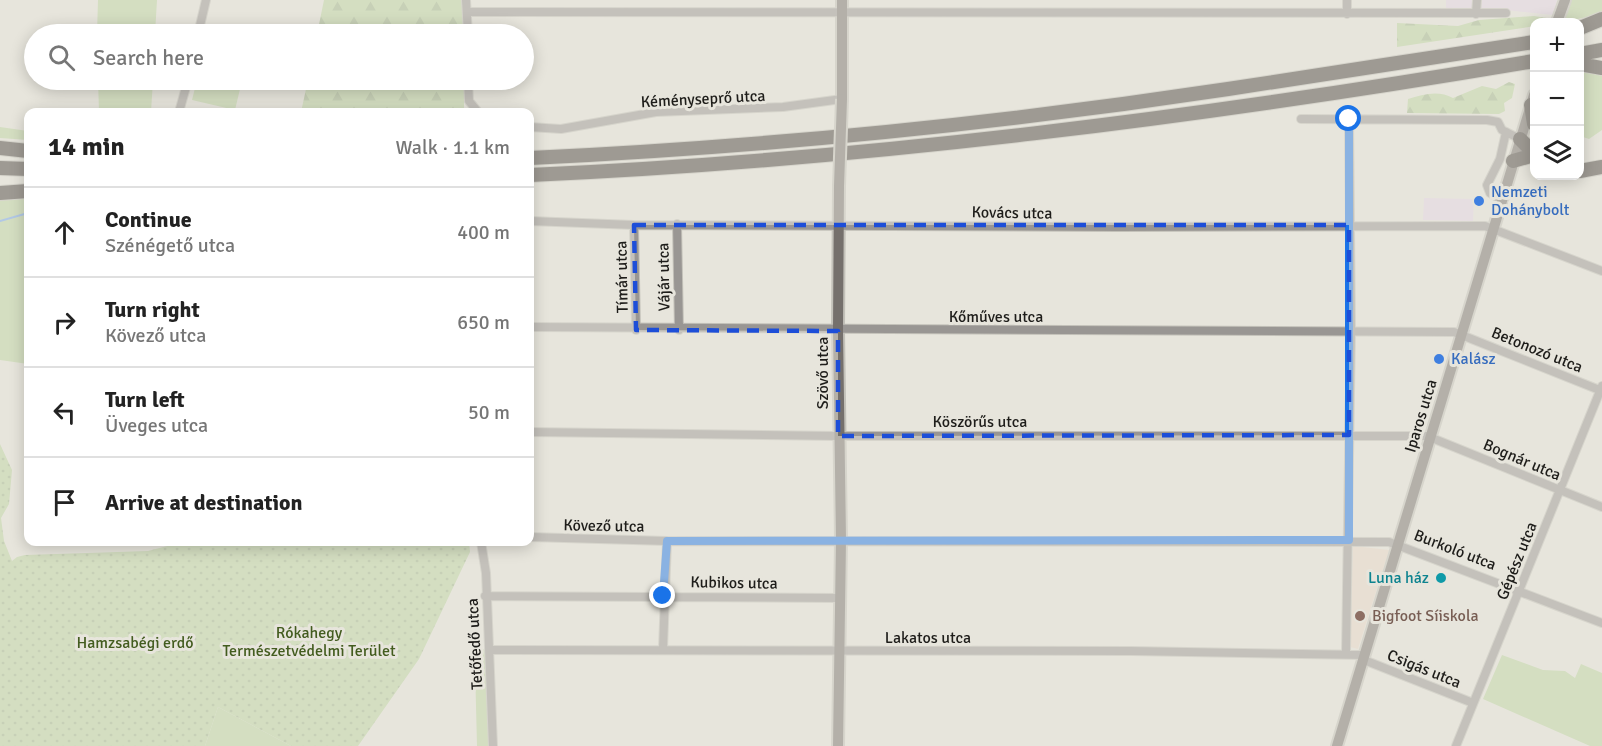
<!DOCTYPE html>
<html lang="en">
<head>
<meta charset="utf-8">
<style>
  :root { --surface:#fff; --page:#f2f2f2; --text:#222; --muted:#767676; --line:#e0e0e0 }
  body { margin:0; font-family:Signika,sans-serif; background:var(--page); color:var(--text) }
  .controls { position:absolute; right:18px; top:18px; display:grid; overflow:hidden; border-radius:12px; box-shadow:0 3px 15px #0003 }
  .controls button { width:54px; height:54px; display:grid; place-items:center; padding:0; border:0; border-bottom:2px solid var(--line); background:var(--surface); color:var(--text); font:30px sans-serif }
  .stop { position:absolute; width:18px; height:18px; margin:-14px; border:4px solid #1a73e8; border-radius:50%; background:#fff }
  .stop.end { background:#1a73e8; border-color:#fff; box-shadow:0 2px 6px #0008 }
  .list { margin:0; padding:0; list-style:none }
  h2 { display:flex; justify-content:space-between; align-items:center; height:78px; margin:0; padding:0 24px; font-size:26px }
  h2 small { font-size:20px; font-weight:400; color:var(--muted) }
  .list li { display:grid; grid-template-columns:39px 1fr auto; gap:18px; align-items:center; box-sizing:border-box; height:90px; padding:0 24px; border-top:2px solid var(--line) }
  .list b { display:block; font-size:22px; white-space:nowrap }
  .list p { margin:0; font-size:20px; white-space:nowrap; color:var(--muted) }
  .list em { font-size:20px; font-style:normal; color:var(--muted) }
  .icon { flex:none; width:33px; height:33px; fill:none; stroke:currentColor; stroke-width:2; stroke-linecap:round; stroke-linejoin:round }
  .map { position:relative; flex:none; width:1602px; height:746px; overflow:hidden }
  .search { position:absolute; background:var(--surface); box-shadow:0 3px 15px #0003; left:24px; top:24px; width:510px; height:66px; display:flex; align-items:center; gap:15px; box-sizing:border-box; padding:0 21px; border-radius:33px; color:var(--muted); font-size:22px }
  .panel { position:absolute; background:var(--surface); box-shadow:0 3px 15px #0003; left:24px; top:108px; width:510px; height:438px; border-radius:12px }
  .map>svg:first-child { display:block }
</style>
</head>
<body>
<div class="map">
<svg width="1602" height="746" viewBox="0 0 1602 746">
  <defs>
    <pattern id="forest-firs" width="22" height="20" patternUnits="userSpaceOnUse" patternTransform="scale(1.5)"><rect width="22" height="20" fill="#bcd5a0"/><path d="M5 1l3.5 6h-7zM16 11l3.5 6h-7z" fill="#a1b689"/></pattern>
    <pattern id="park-dots" width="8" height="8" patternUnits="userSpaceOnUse" patternTransform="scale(1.5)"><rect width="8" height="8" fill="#bcd5a0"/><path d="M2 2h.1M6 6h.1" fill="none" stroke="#a1b689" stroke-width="1.8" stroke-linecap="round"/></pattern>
  </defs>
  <rect width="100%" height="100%" fill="#e7e5dc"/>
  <!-- commercial -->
  <path fill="#e5d5e7" d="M1446 0H1557L1553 15 1506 10H1446Z
    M1424 198 1474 199 1473 221 1423 220Z"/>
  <!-- education -->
  <path fill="#e9d7c7" d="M1353 546 1389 550 1358 649 1350 647Z"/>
  <!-- grass -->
  <path fill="#bcd5a0" d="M98 0H157L155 34H97Z
    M1572 0H1602V14L1563 22Z
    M1580 70 1602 76V130L1589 139 1580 136Z
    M98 80H153L151 112H99Z
    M197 80 240 89 235 110 192 100Z
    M0 127 28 131V140L0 138Z
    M28 198V364L0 360V200Z
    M479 649 490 650 493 746H477L475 666Z
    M1502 655 1543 670 1565 671 1575 678 1581 664 1602 673V746H1590L1483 699Z
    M218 707 291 746H205Z"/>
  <!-- forest -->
  <path fill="url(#forest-firs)" d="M324 0H462L464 34H317Z
    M1534 16 1547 18 1546 22H1534V26L1529 27 1397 47V23L1458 26 1479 20Z
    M308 80H464V112H301Z
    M1509 82 1515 84 1512 98 1504 103 1505 111 1499 114 1407 113 1408 99C1423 94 1439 90 1453 98L1482 86 1496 89Z"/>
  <!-- park -->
  <path fill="url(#park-dots)" d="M0 444 12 470 9 504 1 518 4 541 12 561 17 557 25 555 148 551 171 545V542H469L470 552 419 659 358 746H291L218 707 205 746H0Z"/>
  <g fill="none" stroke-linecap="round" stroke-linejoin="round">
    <!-- stream -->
    <path stroke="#71a5f0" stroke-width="2" d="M0 221 28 213"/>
    <defs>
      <path id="street" d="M466 0 468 34
        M467 12 1506 13
        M1347 14V0
        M1476 14 1477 0
        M198 34 206 0
        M468 80 469 101 478 112
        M179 112 188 80
        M1301 119 1487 120 1498 122 1502 130 1520 139
        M530 127 561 129 656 112 783 107 842 99
        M1502 200 1490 193 1487 185 1500 159 1506 132
        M530 221 634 225 1118 227 1485 226 1602 271
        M677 224 679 330
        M634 225 636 330
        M530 327 1454 332 1602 391
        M530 432 838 436H1427L1602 507
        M530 537 667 541 1389 542 1602 623
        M481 542 486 573 493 746
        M485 596 839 598
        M663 649 667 541
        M490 650 1131 651 1365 655
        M1346 653 1351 330 1349 119
        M1364 660 1473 703
        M1456 746 1602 386"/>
      <path id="secondary" d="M1557 22 1565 0
        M842 99V0
        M838 746 841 540 838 330 839 186
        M1337 746 1534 95"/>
      <path id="highway" d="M1580 28 1602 19
        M1580 54 1602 50
        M1580 64 1602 68
        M1531 105 1534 124
        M1520 139 1534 153
        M0 148 28 151
        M530 158C763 147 997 124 1228 89 1330 74 1432 57 1534 42
        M1513 161 1534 155
        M0 168 28 169
        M1580 171 1602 167
        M530 175C867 160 1202 117 1534 61
        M0 193 28 191"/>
    </defs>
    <!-- street casing -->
    <use href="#street" stroke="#c3c1b9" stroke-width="10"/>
    <!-- secondary casing -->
    <use href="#secondary" stroke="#c3c1b9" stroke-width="14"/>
    <!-- highway casing -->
    <use href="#highway" stroke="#c3c1b9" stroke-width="16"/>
    <!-- street -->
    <use href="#street" stroke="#999693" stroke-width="8"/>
    <!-- secondary -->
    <use href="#secondary" stroke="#75706c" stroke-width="10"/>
    <!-- highway -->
    <use href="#highway" stroke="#453f3a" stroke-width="14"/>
    <defs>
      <path id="secondary-bridge" d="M839 186 842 99"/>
    </defs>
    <!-- secondary-bridge casing -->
    <use href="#secondary-bridge" stroke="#c3c1b9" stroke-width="14" stroke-linecap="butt"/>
    <!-- secondary-bridge -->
    <use href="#secondary-bridge" stroke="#75706c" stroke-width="10"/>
  </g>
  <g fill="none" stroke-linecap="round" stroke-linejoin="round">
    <!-- route -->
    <path stroke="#1a73e8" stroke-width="8" d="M663 596 667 541 1349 540V119"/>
  </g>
  <!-- marked area -->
  <path d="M0 0H1602V746H0ZM634 225H1349V435L838 436V331L636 330Z" fill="#e7e5dc" fill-opacity=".55" fill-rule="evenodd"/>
  <path fill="none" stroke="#1d4ed8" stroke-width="4.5" stroke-dasharray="12 8" stroke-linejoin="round" d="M634 225H1349V435L838 436V331L636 330Z"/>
  <!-- markers -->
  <g fill="#3f7fe0" stroke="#e7e5dc" stroke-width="2">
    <circle cx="1479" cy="201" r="6"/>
    <circle cx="1439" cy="359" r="6"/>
  </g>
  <circle fill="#0f9aa8" stroke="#e7e5dc" stroke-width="2" cx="1441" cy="578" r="6"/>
  <circle fill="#8d6e63" stroke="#e7e5dc" stroke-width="2" cx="1360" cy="616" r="6"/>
  <g text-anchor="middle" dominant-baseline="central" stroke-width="6" stroke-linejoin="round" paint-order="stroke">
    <!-- street labels -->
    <g font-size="16" fill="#1e1d1a" stroke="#e7e5dc">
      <text transform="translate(703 99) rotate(-3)">Kéményseprő utca</text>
      <text transform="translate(1012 213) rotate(1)">Kovács utca</text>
      <text transform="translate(622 277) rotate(-91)">Tímár utca</text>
      <text transform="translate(664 277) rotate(-91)">Vájár utca</text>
      <text x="996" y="317">Kőműves utca</text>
      <text transform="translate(1537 350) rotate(22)">Betonozó utca</text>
      <text transform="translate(823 373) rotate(-90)">Szövő utca</text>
      <text transform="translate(1421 416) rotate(-73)">Iparos utca</text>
      <text x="980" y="422">Köszörűs utca</text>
      <text transform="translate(1522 460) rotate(23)">Bognár utca</text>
      <text transform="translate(604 526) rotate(1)">Kövező utca</text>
      <text transform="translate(1455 550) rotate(21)">Burkoló utca</text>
      <text transform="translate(1517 561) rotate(-68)">Gépész utca</text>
      <text transform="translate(734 583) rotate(1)">Kubikos utca</text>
      <text x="928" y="638">Lakatos utca</text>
      <text transform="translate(475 644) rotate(-93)">Tetőfedő utca</text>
      <text transform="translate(1424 669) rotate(22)">Csigás utca</text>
    </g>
    <!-- shop labels -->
    <g font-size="16" fill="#366cbe" stroke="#e7e5dc" text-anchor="start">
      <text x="1491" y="192">Nemzeti<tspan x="1491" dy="18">Dohánybolt</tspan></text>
      <text x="1451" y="359">Kalász</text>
    </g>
    <!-- culture labels -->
    <g font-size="16" fill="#0d838f" stroke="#e7e5dc" text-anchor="end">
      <text x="1429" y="578">Luna ház</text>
    </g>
    <!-- education labels -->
    <g font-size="16" fill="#785e54" stroke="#e7e5dc" text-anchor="start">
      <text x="1372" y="616">Bigfoot Síiskola</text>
    </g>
    <!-- park labels -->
    <g font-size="16" fill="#435c1f" stroke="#e7e5dc">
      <text x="309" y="633">Rókahegy<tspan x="309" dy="18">Természetvédelmi Terület</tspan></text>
      <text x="135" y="643">Hamzsabégi erdő</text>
    </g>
  </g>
</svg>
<div class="controls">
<button>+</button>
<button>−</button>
<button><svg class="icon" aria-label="layers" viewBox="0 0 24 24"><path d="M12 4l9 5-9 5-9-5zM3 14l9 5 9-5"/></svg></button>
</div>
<div class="stop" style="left:1349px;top:119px"></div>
<div class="stop end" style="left:663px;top:596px"></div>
<div class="search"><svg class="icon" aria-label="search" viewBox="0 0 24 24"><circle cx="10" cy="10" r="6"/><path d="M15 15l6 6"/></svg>Search here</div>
<section class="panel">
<h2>14 min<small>Walk · 1.1 km</small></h2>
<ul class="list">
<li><svg class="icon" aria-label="ahead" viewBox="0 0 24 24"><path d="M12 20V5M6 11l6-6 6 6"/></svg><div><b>Continue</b><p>Szénégető utca</p></div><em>400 m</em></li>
<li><svg class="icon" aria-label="right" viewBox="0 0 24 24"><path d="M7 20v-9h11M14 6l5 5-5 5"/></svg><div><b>Turn right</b><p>Kövező utca</p></div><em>650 m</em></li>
<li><svg class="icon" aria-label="left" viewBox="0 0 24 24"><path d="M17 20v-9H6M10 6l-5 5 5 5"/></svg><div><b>Turn left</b><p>Üveges utca</p></div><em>50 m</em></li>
<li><svg class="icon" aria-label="arrive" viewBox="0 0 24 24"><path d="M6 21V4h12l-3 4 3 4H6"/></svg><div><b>Arrive at destination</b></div></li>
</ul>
</section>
</div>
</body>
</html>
